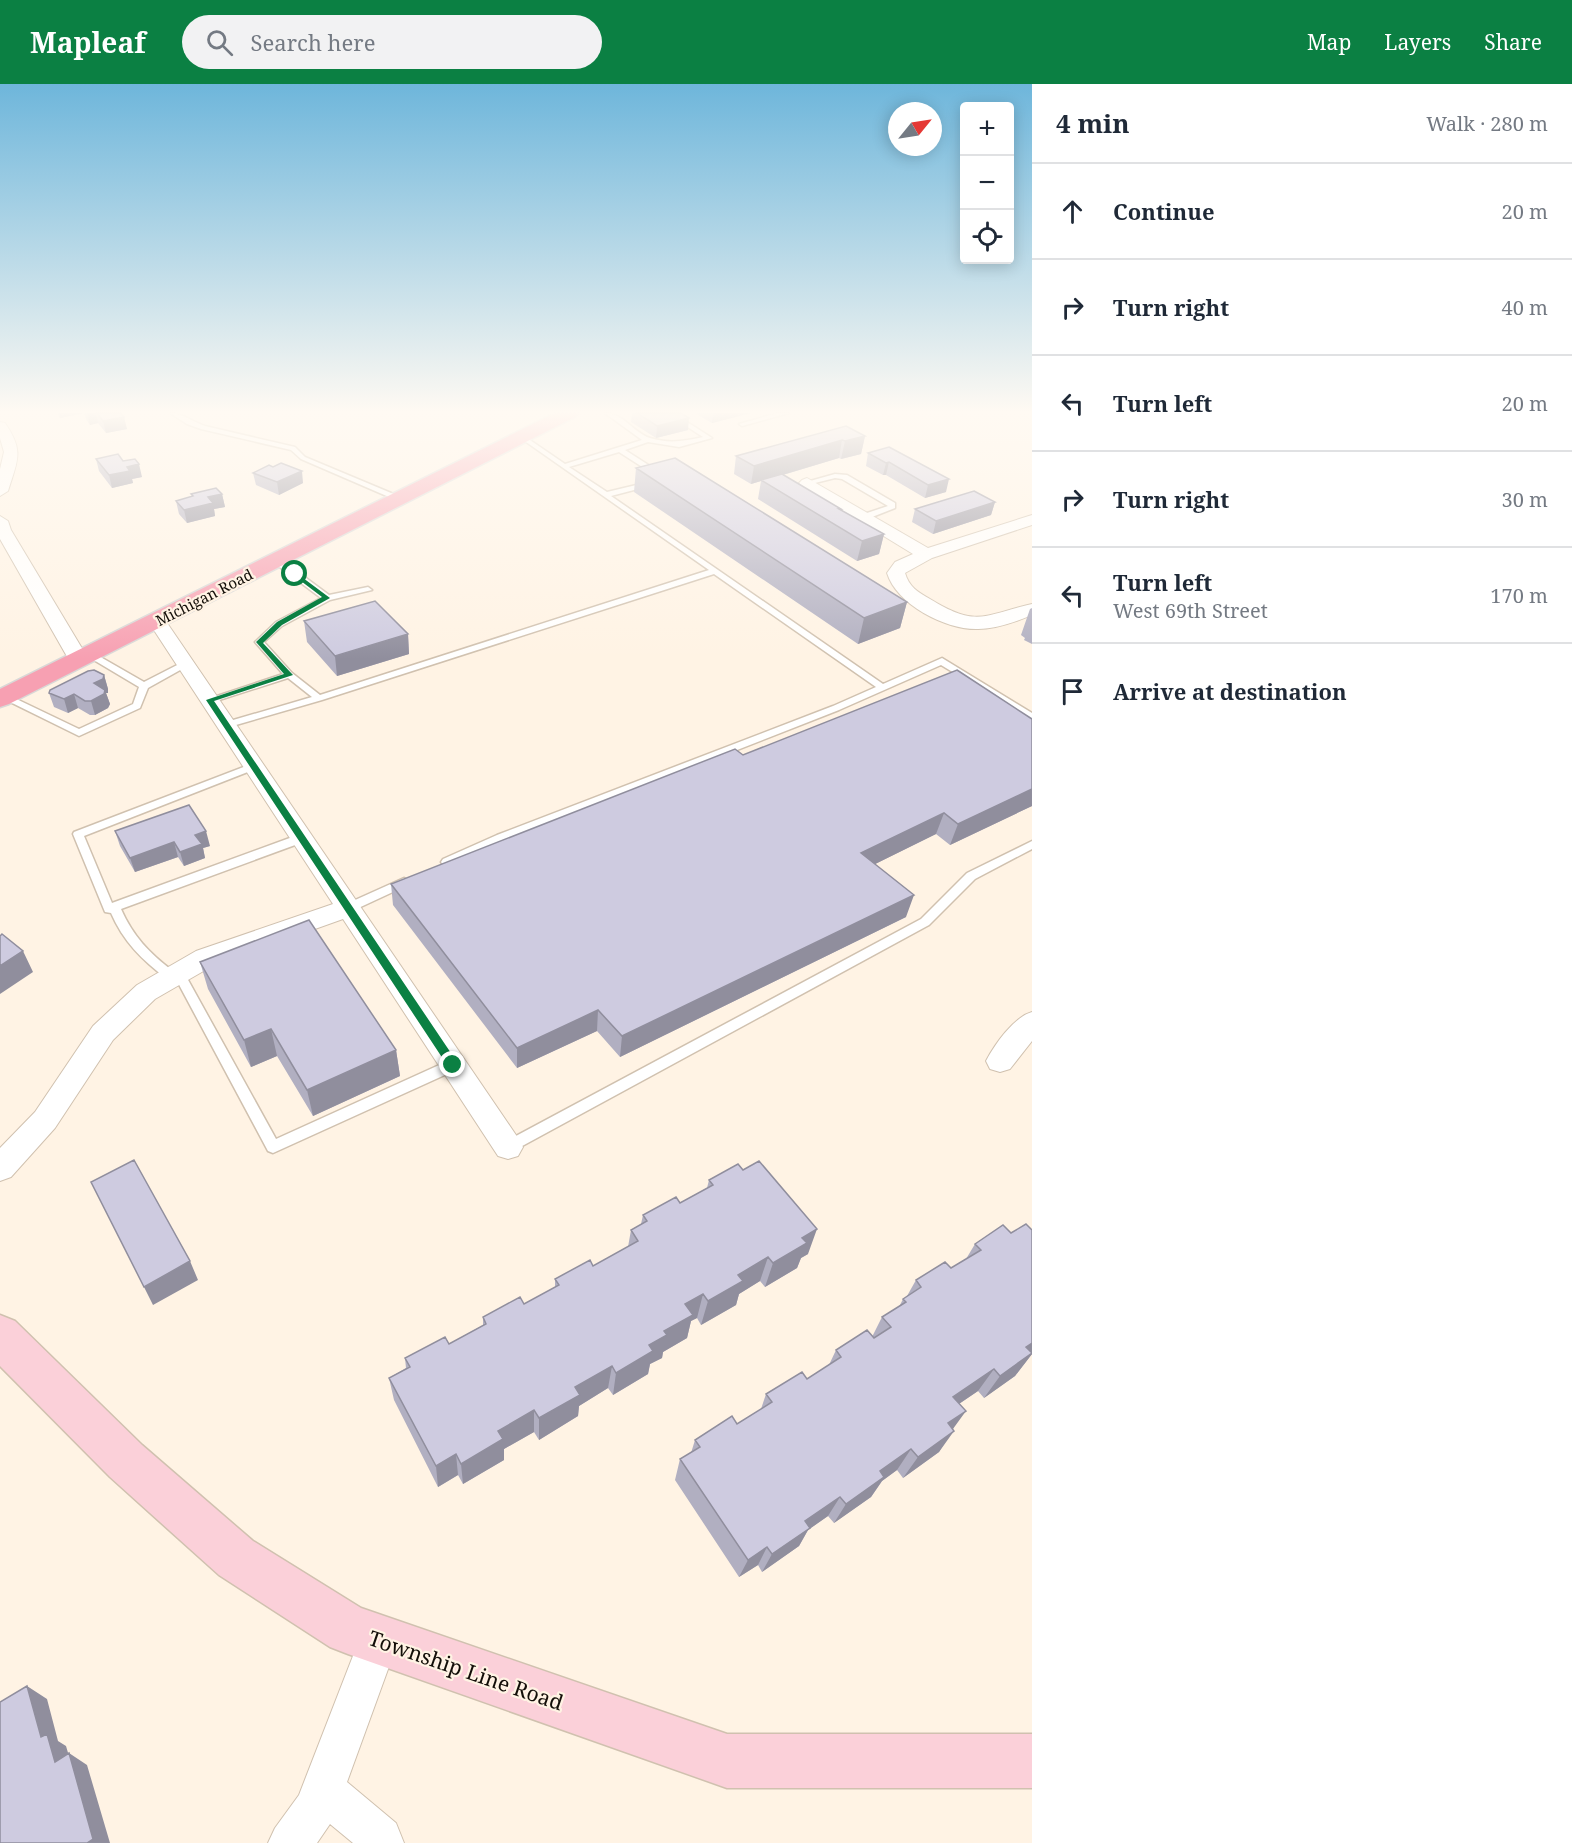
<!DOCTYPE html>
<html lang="en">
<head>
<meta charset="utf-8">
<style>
  :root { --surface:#fff; --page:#f2f2f3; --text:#1f2937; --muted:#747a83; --line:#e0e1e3; --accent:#0b8043 }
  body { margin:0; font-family:"Noto Serif",serif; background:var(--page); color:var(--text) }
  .controls { position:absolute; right:18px; top:18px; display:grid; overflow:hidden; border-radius:6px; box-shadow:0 3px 15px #0003 }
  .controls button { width:54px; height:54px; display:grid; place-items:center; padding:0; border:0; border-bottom:2px solid var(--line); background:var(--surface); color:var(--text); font:30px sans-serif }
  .compass { position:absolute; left:888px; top:18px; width:54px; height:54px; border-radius:50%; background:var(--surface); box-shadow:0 3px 15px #0003; rotate:60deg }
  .stop { position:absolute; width:18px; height:18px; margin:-14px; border:4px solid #0b8043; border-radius:50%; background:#fff }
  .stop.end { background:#0b8043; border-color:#fff; box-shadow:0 2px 6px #0008 }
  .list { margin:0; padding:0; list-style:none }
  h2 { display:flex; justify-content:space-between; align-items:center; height:78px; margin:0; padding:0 24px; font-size:26px }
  h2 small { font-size:20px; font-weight:400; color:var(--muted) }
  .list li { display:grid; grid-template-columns:39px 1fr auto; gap:18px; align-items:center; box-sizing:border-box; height:96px; padding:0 24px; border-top:2px solid var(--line) }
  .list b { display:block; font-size:22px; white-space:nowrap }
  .list p { margin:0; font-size:20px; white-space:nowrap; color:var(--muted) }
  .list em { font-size:20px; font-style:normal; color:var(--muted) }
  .icon { flex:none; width:33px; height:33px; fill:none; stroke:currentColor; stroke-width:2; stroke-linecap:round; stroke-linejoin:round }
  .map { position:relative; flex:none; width:1032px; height:1759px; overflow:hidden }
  header { display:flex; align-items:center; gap:36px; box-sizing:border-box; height:84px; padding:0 30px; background:var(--accent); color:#fff }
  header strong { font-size:28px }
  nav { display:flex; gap:33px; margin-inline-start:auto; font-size:21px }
  .search { width:420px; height:54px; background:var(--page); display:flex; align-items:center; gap:15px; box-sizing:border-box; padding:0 21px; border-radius:33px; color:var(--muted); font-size:22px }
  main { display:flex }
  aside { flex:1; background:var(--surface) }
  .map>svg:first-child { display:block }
</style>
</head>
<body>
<header>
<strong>Mapleaf</strong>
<div class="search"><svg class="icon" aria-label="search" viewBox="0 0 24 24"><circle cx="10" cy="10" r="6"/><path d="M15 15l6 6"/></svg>Search here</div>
<nav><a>Map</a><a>Layers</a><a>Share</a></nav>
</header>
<main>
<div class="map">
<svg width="1032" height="1759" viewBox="0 0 1032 1759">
  <rect width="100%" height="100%" fill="#fff3e4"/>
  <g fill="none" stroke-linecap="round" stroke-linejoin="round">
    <defs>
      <path id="service" d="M170 329C182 329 193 338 205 342L295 363 305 373 403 414 396 416 301 375 291 366 201 345 187 340Z
        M605 329C623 329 634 349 650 354 669 360 685 357 703 353L666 329H673L712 354 679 363 648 358 625 366 661 389 662 391 658 393 619 368 569 383 607 408 653 397V401L611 412 883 600 942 574 1032 629V636L941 581 839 626 505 757 451 781H443L441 778 443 775 497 751 833 622 876 603 714 490 322 616 229 643H223V639L312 613 288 594 213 618 210 619 205 616 283 590 255 558 276 538 321 514 273 478V474H279L329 511 368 503 372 506 330 516 282 542 264 558 292 589 320 611 709 486 519 353 524 352 565 380 642 356Z
        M778 329H789L742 342 739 340Z
        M835 390 847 391 895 419V424L867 435H861V431L888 422 842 395 835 394 807 401 803 399Z
        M90 567 144 598 183 578H189L191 580 148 604 140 624 79 652 0 613 2 611H8L79 645 133 620 139 603 87 572 86 570Z
        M254 679 258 680V684L84 752 112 819 298 751H306L307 754 306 757 121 825C133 852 149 869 173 887L178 884 182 885 276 1055 448 977 453 976 458 977 459 981 458 985 273 1069 268 1067 176 895 171 896 167 895C142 876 123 857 111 829L105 828 73 750 74 748Z
        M1032 757V765L975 795 929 841 513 1067 508 1069 503 1067 501 1063 503 1059 921 835 967 789Z
        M404 794 410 798 408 801 352 827H344L342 824 344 821Z"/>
      <path id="minor" d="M0 338 5 339C25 368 17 377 8 407L0 412V385L4 368 0 354Z
        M807 394 928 464 1032 431V441L932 474 905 489C909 503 918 508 930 515 977 544 984 531 1032 520V531C1015 538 996 545 978 545 946 546 897 521 887 489L895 478 913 470 802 402 799 399 802 396Z
        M0 432 8 437 11 446 89 576 86 580H72L69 576 0 455Z
        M157 531 163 533 518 1054 523 1063 518 1072 508 1075 498 1072 343 835 214 881 155 915 113 956 55 1044 11 1093 0 1097V1064L35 1028 93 942 137 901 196 867 333 820 148 537 151 533Z
        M1032 928V957L1010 985 1000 988 990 985 986 977C995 960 1014 933 1032 928Z
        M379 1535 393 1541 399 1555 347 1698 396 1739 404 1759H353L330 1740 317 1759H268L275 1744 299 1711 365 1541Z"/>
      <path id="secondary" d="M0 1231 15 1237 142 1361 253 1457 361 1524 727 1650H1032V1704H727L348 1570 330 1563 219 1491 110 1393 0 1282Z"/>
      <path id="primary" d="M555 329H578L575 333 9 620 0 623V605Z"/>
    </defs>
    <!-- service casing -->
    <use href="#service" stroke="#d0c1af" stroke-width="3"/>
    <!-- minor casing -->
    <use href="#minor" stroke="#d0c1af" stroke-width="2"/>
    <!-- secondary casing -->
    <use href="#secondary" stroke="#d0c1af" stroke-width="3"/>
    <!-- primary casing -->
    <use href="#primary" stroke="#d9d8d7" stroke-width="3"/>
    <!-- service -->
    <use href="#service" fill="#fff" fill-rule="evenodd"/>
    <!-- minor -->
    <use href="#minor" fill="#fff" fill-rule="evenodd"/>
    <!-- secondary -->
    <use href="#secondary" fill="#fbd0d9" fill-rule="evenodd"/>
    <!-- primary -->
    <use href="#primary" fill="#f7a0b2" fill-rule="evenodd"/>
  </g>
  <!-- wall -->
  <path fill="#b1afc1" d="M57 329H121L127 345 106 349 98 339 90 341 86 335 84 329 60 334Z
    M632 329H681L688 346 656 354 631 338Z
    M695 329H751L712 339Z
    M865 352 861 370 841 375 839 374 783 391 841 425V426L884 450 879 470 857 477 758 415 761 397 751 400 734 390 736 372Z
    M889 363 946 408 925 414 886 391H883L866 382 868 369Z
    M96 375 123 377 142 393 132 395 133 399 112 404 99 387Z
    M636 384 907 518 900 544 858 560 634 408Z
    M253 389 303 399 279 411 256 401Z
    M191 410H222L225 423 214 425 215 432 187 439 179 430 176 417 192 413Z
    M995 418 991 431 933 450 912 438 915 425Z
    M1032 524V560L1024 556 1025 554 1021 551 1030 525Z
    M304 537 408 550 409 570 337 592 307 558Z
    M104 591 108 605V609H106L110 620 108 624 95 631H90L78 624 68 629 54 623 49 609Z
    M1032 635V722L950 761 936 750 875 780 906 833 620 973 597 947 517 984 393 821 391 800 743 671Z
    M115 747 210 762 203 764 205 774 184 782 178 773 135 788 120 762Z
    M200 878 396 966 400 992 313 1032 277 972 251 983 208 905Z
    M709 1096 808 1170 801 1174 797 1184 765 1203 760 1197 739 1210 736 1221 701 1241 697 1234 691 1237 687 1254 663 1268 662 1274 650 1280 648 1290 613 1311 608 1304 579 1322 578 1332 539 1356 534 1348 504 1365V1376L463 1400 458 1391 438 1403 394 1316 389 1294 406 1284 405 1274 449 1260 483 1241V1233L524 1220 555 1203V1195L593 1182 628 1163 631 1146 641 1140 643 1131 680 1119 707 1104Z
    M1003 1141 1032 1270 1015 1292 984 1314 978 1307 959 1320 953 1345 939 1368 903 1394 897 1386 882 1397 871 1413 834 1439 828 1432 808 1446 799 1462 762 1488 758 1481 739 1493 675 1396 680 1375 691 1369 695 1356 737 1340 761 1325 766 1310 807 1295 829 1281 836 1266 872 1253 882 1233 899 1223 903 1215 907 1212 916 1196 951 1184 966 1175 975 1160Z"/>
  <!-- shaded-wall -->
  <path fill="#908e9d" d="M59 329H84L60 334Z
    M87 329H96L98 339 90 341Z
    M714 329H751L712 339Z
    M124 333 127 345 106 349 103 337Z
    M689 334 688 346 656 354 657 342Z
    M865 352 861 370 841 375 845 357Z
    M842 356 839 374 762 397 761 396V397L751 400 754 382Z
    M889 378 886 391H883L886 379Z
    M139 380 142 393 132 395 133 399 112 404 109 391 127 383Z
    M302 387 303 399 279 411 277 398Z
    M949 395 946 408 925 414 928 401Z
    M222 410 225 423 214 425 215 432 187 439 184 426 208 413Z
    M995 418 991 431 933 450 936 437Z
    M884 450 879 470 857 477 862 457Z
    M907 518 900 544 858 560 864 534Z
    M408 550 409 570 337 592 335 572Z
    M104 591 108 605V609H106L110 620 108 624 95 631 91 617 94 599Z
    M74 610 78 624 68 629 64 615Z
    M1032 705V722L950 761 958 740Z
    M944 729 936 750 855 790 861 769Z
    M206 747 210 762 203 764 205 774 184 782 180 768 195 751Z
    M174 758 178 773 135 788 130 774Z
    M914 811 906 833 620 973 622 952Z
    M23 867 33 888 0 910V882Z
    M598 926 597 947 517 984V964Z
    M271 945 277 972 251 983 244 956Z
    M396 966 400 992 313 1032 307 1006Z
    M817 1145 808 1170 801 1174 797 1184 765 1203 773 1179 802 1154Z
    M768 1173 760 1197 739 1210 736 1221 701 1241 708 1217 738 1191Z
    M190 1177 198 1196 153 1221 144 1203Z
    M703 1210 697 1234 691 1237 687 1254 663 1268 662 1274 650 1280 648 1290 613 1311 616 1289 664 1247 685 1220Z
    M1032 1259V1270L1015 1292 984 1314 1000 1292 1026 1263Z
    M612 1282 608 1304 579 1322 578 1332 539 1356V1334L575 1303Z
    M994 1285 978 1307 938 1334 953 1313Z
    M534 1326V1348L504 1365V1376L463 1400 461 1380 498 1347Z
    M966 1327 950 1349 948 1339Z
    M954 1347 939 1368 903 1394 918 1373Z
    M911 1365 897 1386 882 1397 871 1413 834 1439 846 1420 880 1387Z
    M456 1370 458 1391 438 1403 436 1382Z
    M840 1413 828 1432 808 1446 799 1462 762 1488 772 1470 805 1437Z
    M767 1463 758 1481 739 1493 748 1476Z
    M27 1602 47 1615 58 1657 66 1662 74 1689 55 1678 41 1653Z
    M69 1669 87 1681 110 1759H87Z"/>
  <!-- building -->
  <path fill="#cecbe0" stroke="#908e9d" stroke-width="1.5" d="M97 329H121L124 333 103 337Z
    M637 329H681L689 334 657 342Z
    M846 342 865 352 845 357 842 356 754 382 736 372Z
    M889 363 949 395 928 401 889 378 886 379 868 369Z
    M118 370 123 377 135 375 139 380 127 383 130 387 109 391 96 375Z
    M675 374 907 518 864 534 636 384Z
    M281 379 302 387 277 398 253 389 269 381 273 383Z
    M782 390 841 425H839L884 450 862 457 761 396Z
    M216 404 222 410 208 413 213 419 184 426 176 417 193 412 191 410Z
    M974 407 995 418 936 437 915 425Z
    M375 517 408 550 335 572 304 537Z
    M94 586 104 591 103 595 94 599 105 606 104 610 91 617H85L74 610 64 615 49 609 50 606 88 587Z
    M957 586 1032 635V705L958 740 944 729 861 769 914 811 622 952 598 926 517 964 391 800 735 665 743 671Z
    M189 721 206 747 195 751 202 760 180 768 174 758 130 774 115 747Z
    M309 836 396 966 307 1006 271 945 244 956 200 878Z
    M2 850 23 867 0 882V852Z
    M134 1076 190 1177 144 1203 91 1098Z
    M759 1077 817 1145 802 1154 807 1159 773 1179 768 1173 738 1191 743 1197 708 1217 703 1210 685 1220 693 1231 664 1247 667 1251 649 1261 653 1267 616 1289 612 1282 575 1303 580 1311 539 1334 534 1326 498 1347 503 1355 461 1380 456 1370 436 1382 389 1294 410 1283 405 1274 445 1253 449 1260 486 1240 483 1233 520 1213 524 1220 559 1201 555 1195 590 1176 593 1182 638 1157 631 1146 647 1137 643 1131 676 1113 680 1119 713 1101 709 1096 738 1080 743 1086Z
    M1026 1140 1032 1146V1259L1026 1263 1032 1269 1000 1292 994 1285 953 1313 966 1327 948 1339 954 1347 918 1373 911 1365 880 1387 884 1393 846 1420 840 1413 805 1437 810 1444 772 1470 767 1463 748 1476 680 1375 700 1363 695 1356 732 1332 737 1340 772 1318 766 1310 802 1288 807 1295 841 1273 836 1266 867 1246 874 1254 891 1243 882 1233 906 1218 903 1215 921 1203 916 1196 945 1178 951 1184 981 1166 975 1160 1003 1141 1011 1149Z
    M27 1602 41 1653 47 1650 55 1678 69 1669 93 1755 87 1759H0V1618Z"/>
  <!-- sky -->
  <linearGradient id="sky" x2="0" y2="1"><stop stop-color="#6eb6db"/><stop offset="0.57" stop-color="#fffaf3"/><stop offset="1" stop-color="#fffaf3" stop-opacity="0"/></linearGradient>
  <rect width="1032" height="575" fill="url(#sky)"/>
  <!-- route -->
  <path fill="#0b8043" d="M295 488 330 514 282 541 263 559 293 591 214 617 457 978 458 981 453 985 449 984 206 616 284 590 256 558 277 538 322 513 293 491Z"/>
  <g text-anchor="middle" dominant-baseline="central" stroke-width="4.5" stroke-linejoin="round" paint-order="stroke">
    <!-- far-street labels -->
    <g font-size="15" fill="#130e08" stroke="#fff3e4">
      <text transform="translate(204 513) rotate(-27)">Michigan Road</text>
    </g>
    <!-- near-street labels -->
    <g font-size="21" fill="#130e08" stroke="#fff3e4">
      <text transform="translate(466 1586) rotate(19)">Township Line Road</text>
    </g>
  </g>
</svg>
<div class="controls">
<button>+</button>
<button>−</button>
<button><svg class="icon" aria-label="locate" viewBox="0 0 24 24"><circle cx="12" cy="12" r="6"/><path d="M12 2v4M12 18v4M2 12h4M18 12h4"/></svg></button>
</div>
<svg class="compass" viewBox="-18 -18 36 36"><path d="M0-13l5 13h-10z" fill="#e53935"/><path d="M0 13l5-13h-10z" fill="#747a83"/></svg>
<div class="stop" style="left:295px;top:490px"></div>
<div class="stop end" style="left:453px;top:981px"></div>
</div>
<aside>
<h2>4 min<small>Walk · 280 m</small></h2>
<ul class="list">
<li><svg class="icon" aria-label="ahead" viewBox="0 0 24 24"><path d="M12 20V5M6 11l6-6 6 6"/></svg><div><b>Continue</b></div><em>20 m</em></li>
<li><svg class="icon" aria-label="right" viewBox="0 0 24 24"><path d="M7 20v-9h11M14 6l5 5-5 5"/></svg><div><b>Turn right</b></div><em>40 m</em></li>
<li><svg class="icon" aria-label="left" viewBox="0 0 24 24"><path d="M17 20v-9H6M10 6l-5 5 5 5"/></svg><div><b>Turn left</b></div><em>20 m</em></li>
<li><svg class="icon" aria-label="right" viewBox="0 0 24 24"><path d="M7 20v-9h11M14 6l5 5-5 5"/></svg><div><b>Turn right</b></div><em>30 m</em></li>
<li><svg class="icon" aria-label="left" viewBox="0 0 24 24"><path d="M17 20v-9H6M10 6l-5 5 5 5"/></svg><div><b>Turn left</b><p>West 69th Street</p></div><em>170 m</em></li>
<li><svg class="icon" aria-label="arrive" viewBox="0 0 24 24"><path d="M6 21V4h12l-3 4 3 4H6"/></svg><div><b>Arrive at destination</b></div></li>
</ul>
</aside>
</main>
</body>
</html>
